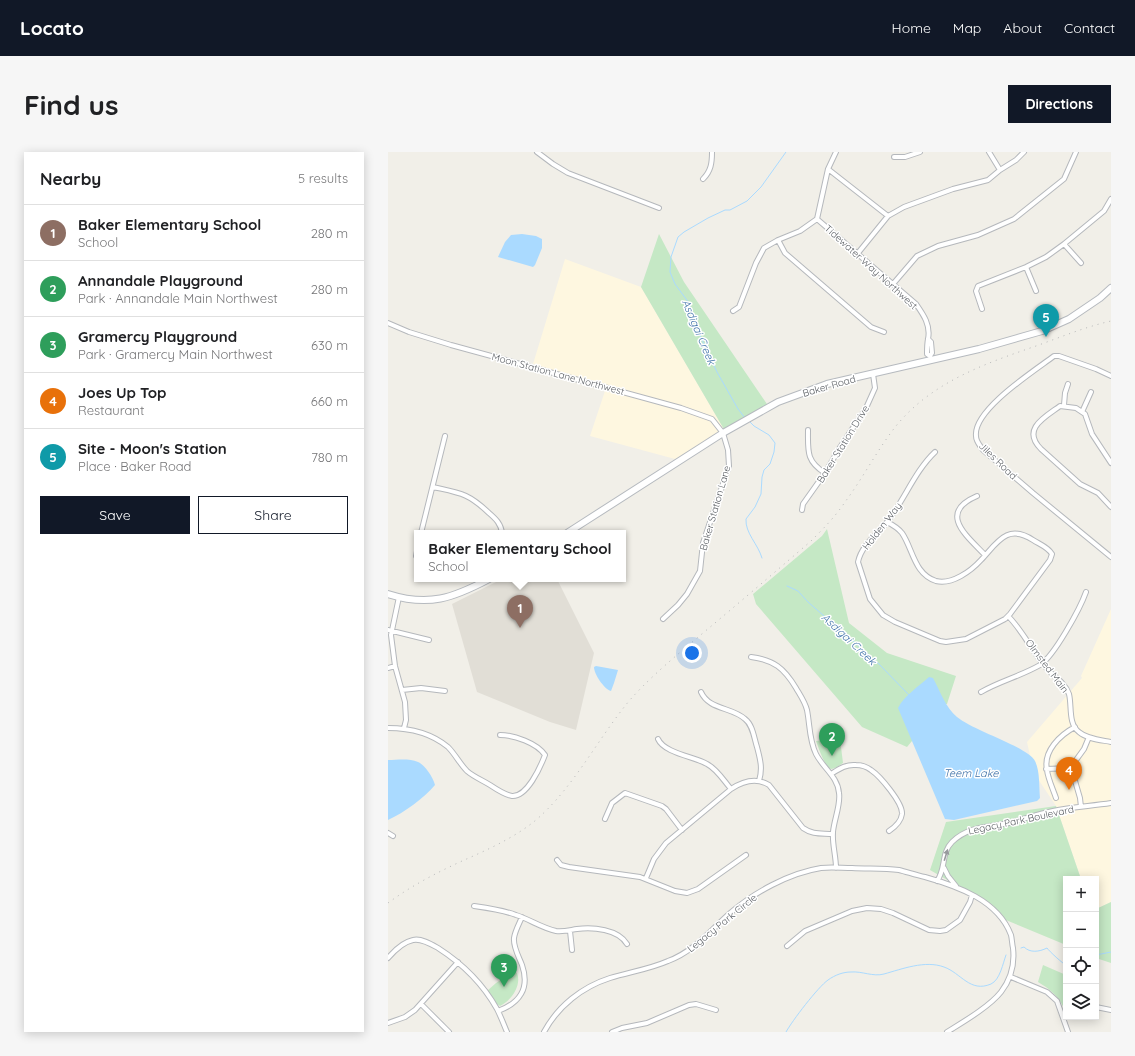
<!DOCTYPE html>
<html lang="en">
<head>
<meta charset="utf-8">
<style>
  :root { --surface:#fff; --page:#f6f6f6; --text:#202124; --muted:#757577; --line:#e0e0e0; --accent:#111827 }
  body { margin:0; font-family:Quicksand,sans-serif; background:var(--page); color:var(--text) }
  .controls { position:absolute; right:12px; bottom:12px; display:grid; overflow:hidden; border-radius:0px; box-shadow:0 2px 10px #0003 }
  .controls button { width:36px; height:36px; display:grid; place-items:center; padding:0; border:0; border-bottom:1px solid var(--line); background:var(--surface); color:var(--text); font:20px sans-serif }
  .you { position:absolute; left:304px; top:501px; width:14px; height:14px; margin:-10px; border:3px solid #fff; border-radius:50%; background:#1a73e8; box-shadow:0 0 0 6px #1a73e833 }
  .badge { display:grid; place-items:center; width:26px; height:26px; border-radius:50%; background:var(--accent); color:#fff; font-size:13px; font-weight:700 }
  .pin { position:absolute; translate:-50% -33px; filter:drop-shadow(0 1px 2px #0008) }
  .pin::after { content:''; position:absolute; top:21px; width:14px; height:12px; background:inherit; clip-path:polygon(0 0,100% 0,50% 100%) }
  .popup { position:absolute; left:26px; top:378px; width:212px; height:52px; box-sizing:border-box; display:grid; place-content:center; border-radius:0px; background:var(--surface); filter:drop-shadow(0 1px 3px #0005); font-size:13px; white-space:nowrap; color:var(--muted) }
  .popup b { font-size:15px; color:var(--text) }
  .popup::after { content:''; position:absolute; left:50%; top:100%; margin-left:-8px; border:8px solid transparent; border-top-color:var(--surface) }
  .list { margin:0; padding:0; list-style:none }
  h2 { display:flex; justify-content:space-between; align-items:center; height:52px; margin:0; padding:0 16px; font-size:17px }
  h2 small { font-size:13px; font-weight:400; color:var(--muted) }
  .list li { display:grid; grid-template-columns:26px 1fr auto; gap:12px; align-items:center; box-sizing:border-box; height:56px; padding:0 16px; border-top:1px solid var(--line) }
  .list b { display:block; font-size:15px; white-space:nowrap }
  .list p { margin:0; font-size:13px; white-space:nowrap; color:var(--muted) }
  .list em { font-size:13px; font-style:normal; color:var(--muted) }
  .actions { display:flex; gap:8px; padding:12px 16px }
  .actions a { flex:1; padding:9px 0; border:1px solid var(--accent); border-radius:0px; text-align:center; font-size:14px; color:var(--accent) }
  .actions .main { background:var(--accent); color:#fff }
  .icon { flex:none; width:22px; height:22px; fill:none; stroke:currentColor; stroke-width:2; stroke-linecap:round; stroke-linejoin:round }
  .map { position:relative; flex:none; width:723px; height:880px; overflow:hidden; border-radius:0px }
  header { display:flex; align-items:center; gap:24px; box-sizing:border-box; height:56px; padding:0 20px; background:var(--accent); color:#fff }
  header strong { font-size:19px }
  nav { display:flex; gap:22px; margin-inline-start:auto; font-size:14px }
  .intro { display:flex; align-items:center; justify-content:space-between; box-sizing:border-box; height:96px; padding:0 24px }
  h1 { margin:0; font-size:28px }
  .button { padding:10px 18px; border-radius:0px; background:var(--accent); color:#fff; font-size:14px; font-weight:700 }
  main { display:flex; gap:24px; padding:0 24px }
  aside { flex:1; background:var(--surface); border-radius:0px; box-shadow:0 2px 10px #0003 }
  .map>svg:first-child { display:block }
</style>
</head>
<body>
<header>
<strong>Locato</strong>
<nav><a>Home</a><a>Map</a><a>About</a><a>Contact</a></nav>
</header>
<div class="intro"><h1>Find us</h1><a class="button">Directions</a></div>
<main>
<aside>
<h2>Nearby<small>5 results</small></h2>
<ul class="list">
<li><span class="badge" style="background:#8d6e63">1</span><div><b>Baker Elementary School</b><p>School</p></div><em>280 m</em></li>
<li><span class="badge" style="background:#2e9e5b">2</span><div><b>Annandale Playground</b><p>Park · Annandale Main Northwest</p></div><em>280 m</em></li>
<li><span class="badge" style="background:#2e9e5b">3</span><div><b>Gramercy Playground</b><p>Park · Gramercy Main Northwest</p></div><em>630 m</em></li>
<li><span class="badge" style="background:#e8710a">4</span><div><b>Joes Up Top</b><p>Restaurant</p></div><em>660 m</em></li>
<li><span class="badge" style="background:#0f9aa8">5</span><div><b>Site - Moon's Station</b><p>Place · Baker Road</p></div><em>780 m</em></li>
</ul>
<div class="actions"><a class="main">Save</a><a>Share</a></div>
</aside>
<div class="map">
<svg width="723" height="880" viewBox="0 0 723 880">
  <rect width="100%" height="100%" fill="#f1efe8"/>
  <!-- commercial -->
  <path fill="#fef7e0" d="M177 107 253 135 337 279 287 307 202 284 218 236 145 212Z
    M723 457V750L708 757V727H693L668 654 646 621 639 590 694 526 693 524Z"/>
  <!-- education -->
  <path fill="#e1ded6" d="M114 427H169L206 501 188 578 162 570 89 540 64 452Z"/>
  <!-- green -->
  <path fill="#c5e8c5" d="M271 82 296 130 381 255 337 279 253 135Z
    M439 377 461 471 499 501 568 524 559 552 528 553 534 577 519 595 474 575 368 452 365 442 434 384Z
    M452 587 455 611C452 613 447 617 443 617 437 616 430 594 428 589Z
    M668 654 693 727H678V793L613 766 587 744 542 718 558 670Z
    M723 750V811L708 806V757Z
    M655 813 678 823V852L676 856C670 844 662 837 650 830Z
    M126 819 129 821C134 833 123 849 112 854L109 852 99 839 108 831Z"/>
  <!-- water -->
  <path fill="#aadaff" d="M134 82 148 84 154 87V96L147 113 145 115 110 105 117 90 123 83Z
    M208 514 230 518 226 531 223 539C216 537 206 522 206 515Z
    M541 525 545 526C552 539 558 556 569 565 586 579 640 595 647 609 652 619 651 634 652 646L649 649 566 668 557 667 510 556C516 544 531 534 541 525Z
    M0 608C9 608 21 606 30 610 37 613 45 625 47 633 35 647 17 660 0 668Z"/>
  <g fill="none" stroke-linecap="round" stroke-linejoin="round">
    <!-- stream -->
    <path stroke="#aadaff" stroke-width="1" d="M357 266 350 257 329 220 309 177 301 151 287 132 282 120 283 105 290 85 296 80 320 66 337 58H342L359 49 373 35 398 0
      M361 269 366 274 381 283 387 291 386 300 382 312 376 318 374 325 373 342 367 355 358 367C357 381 370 392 374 406
      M399 434 410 439 420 450 490 511 521 543
      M633 796 636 795C642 801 651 800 659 796 661 799 675 812 678 813
      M708 803 723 800
      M398 880C404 869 430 835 440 828 447 823 455 820 463 820 474 819 485 825 496 822 514 817 537 808 556 815 573 821 582 841 603 832 612 828 615 811 618 803"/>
    <defs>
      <path id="street" d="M149 0 165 12 180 21 271 56
        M601 0 612 18
        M506 5H517L532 0
        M440 17 500 64
        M315 27C323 19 324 11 324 0
        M429 67 528 152C535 162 543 173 540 187 539 192 539 196 539 202L542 204 543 208
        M390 88 397 101 483 175 496 180
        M676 92 693 111
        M470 101 500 64 516 55 565 37 600 28 612 18 628 8 636 0
        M638 115 648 139
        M505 132 529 104 550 94 590 83 626 67 676 27 688 0
        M594 157 588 139 590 134 638 115 658 105 676 92 716 59 723 47
        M345 159 351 155 368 111 376 96 390 88 412 79 429 67 440 17 448 0
        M0 171 21 180 63 193 293 256 324 267 335 281 340 298 341 314 315 391 312 419 299 442 290 453 275 467
        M540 187 543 190 544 201 542 204
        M723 224 708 217 671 204H666C646 219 585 258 588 284 588 290 592 293 595 298L645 341 723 405
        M676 253 677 241 680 232
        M694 260 703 240
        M420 278C420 299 418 309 437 321
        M723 311 704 282 697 262 688 256 672 254C657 265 633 277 653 297L692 332 710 341 723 355
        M45 335C72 341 80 341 101 361 108 367 113 372 114 381
        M589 344C549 361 579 384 597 403
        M414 358 415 352 437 321 451 297 478 256 487 236 485 222
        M499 370C505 373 510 376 514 381 525 397 526 422 548 429 564 433 583 419 593 408 609 391 619 371 645 388 651 392 660 395 664 402L662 408 622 462 617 467 578 487 558 490 552 489 507 470 495 463 482 447 470 410C474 391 492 381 502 366 518 344 528 318 547 300
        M33 381 57 284
        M28 404 29 399
        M11 445 3 483 7 514 17 550 18 568 16 576
        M620 464C637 481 646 504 663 521 670 527 678 533 681 542 684 554 680 572 691 580 699 587 713 588 723 590
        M0 478 41 488
        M363 505C386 508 396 516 408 536 412 543 417 550 419 558 422 573 421 588 428 602 435 616 450 625 451 641 453 652 446 668 445 680 444 692 448 704 448 716
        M0 516 7 514
        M14 538 33 536 57 539
        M313 540C321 558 344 555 357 567 365 573 366 586 369 595 372 607 375 616 371 629
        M593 540C612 529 633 524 652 513 666 504 692 457 698 440
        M0 576C21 576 43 581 60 595 67 602 72 612 79 619 86 625 94 628 102 633 108 637 117 643 124 644 139 645 152 616 157 603 149 591 126 583 112 583
        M270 587C276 601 307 605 319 612 329 617 336 629 343 637
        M658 617 683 616
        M443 622C451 617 458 612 468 613 473 613 479 615 483 618 492 624 515 651 514 662 513 670 507 675 501 679
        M668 646C665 637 660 627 659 618 655 599 672 583 687 575
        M693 655 692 646 683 615 696 597 701 585
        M217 667 224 651 237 641 274 654 278 657 294 678
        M0 681 5 684
        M169 708 173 713 181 715 252 725 287 739 299 741 310 737 358 703
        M556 716 560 724 568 734
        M258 726 266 707 278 691 343 637C355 629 368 625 381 633L415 676C425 683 433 681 445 682
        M549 729C558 717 553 701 564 690 580 674 601 675 621 671 636 667 650 662 665 659 684 655 704 654 723 651
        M86 754C100 756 115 758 128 763 141 767 154 776 168 779 175 780 182 778 189 777 205 775 230 777 239 792
        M182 779 184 798
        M399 794 417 779 464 759 479 756 493 757 505 761 541 778 552 779 558 778 572 768 582 750 584 743
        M0 806C6 799 15 790 25 788 33 786 43 792 50 796 75 812 95 832 109 857 113 865 116 873 119 880
        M623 825 659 840 669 849 680 880
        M33 852 61 880
        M708 855 723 858
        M110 859C132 851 142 836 134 813 131 805 125 795 126 786 127 779 131 772 134 765
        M0 871 17 865 27 858 70 810
        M156 880C170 854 194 835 222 826 242 820 262 817 280 809 305 800 322 779 341 762 365 741 401 721 433 716 443 715 454 716 464 716 479 717 495 716 511 718 519 720 528 723 537 725 569 734 610 748 623 783 624 787 624 792 625 796 627 813 623 827 613 840 601 855 575 870 559 880
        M224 880 234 876 259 871 301 853 308 852 328 858"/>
      <path id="secondary" d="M179 381 335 281 390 250 439 232 591 197 654 179 681 167 712 146 723 136
        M0 442C41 455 65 446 101 427"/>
    </defs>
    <!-- street casing -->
    <use href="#street" stroke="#b5b8bc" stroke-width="6"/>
    <!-- secondary casing -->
    <use href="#secondary" stroke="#b6babf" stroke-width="8"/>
    <!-- street -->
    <use href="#street" stroke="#fff" stroke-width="4"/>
    <!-- secondary -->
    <use href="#secondary" stroke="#fff" stroke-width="6"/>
    <!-- rail -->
    <path stroke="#b6b7b8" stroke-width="1" stroke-dasharray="1 5" stroke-linecap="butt" d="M0 751C23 734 48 721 74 709 99 698 126 686 148 668 186 635 209 588 241 549 263 524 289 503 315 481 351 451 387 420 423 389 435 377 447 365 457 350 475 326 489 298 508 274 544 230 596 212 648 194 673 185 697 175 723 169"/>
  </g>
  <!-- one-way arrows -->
  <defs><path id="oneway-solid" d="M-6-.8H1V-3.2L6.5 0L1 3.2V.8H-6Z"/></defs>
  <use fill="#979a9d" href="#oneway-solid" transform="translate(558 703) rotate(-73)"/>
  <g text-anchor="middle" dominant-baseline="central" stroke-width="3" stroke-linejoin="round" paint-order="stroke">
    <!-- street labels -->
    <g font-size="10" fill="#5f6368" stroke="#fff">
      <text transform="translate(483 115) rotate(42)">Tidewater Way Northwest</text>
      <text transform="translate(170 222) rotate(15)">Moon Station Lane Northwest</text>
      <text transform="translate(441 234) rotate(-16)">Baker Road</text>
      <text transform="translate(455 292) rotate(-58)">Baker Station Drive</text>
      <text transform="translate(610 309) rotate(44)">Jiles Road</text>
      <text transform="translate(327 356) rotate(-74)">Baker Station Lane</text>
      <text transform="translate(494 374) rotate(-52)">Holden Way</text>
      <text transform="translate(659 514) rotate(53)">Olmsted Main</text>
      <text transform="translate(633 668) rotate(-12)">Legacy Park Boulevard</text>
      <text transform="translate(334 771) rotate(-39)">Legacy Park Circle</text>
    </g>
    <!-- water labels -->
    <g font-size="11" font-style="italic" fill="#4174aa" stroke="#fff">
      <text transform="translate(311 180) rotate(67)">Asdigai Creek</text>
      <text transform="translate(461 487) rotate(43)">Asdigai Creek</text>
      <text x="583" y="621">Teem Lake</text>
    </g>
  </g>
</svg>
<div class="controls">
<button>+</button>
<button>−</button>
<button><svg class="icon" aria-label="locate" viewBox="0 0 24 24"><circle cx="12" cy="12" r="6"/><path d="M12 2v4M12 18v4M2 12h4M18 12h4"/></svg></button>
<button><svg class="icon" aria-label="layers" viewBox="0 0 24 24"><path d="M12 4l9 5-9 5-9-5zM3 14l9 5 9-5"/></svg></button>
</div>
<div class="you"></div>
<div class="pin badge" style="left:132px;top:476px;background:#8d6e63">1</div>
<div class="popup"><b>Baker Elementary School</b>School</div>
<div class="pin badge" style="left:444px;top:604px;background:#2e9e5b">2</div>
<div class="pin badge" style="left:116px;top:835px;background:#2e9e5b">3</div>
<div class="pin badge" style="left:681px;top:638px;background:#e8710a">4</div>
<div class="pin badge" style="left:658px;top:185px;background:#0f9aa8">5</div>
</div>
</main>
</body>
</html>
